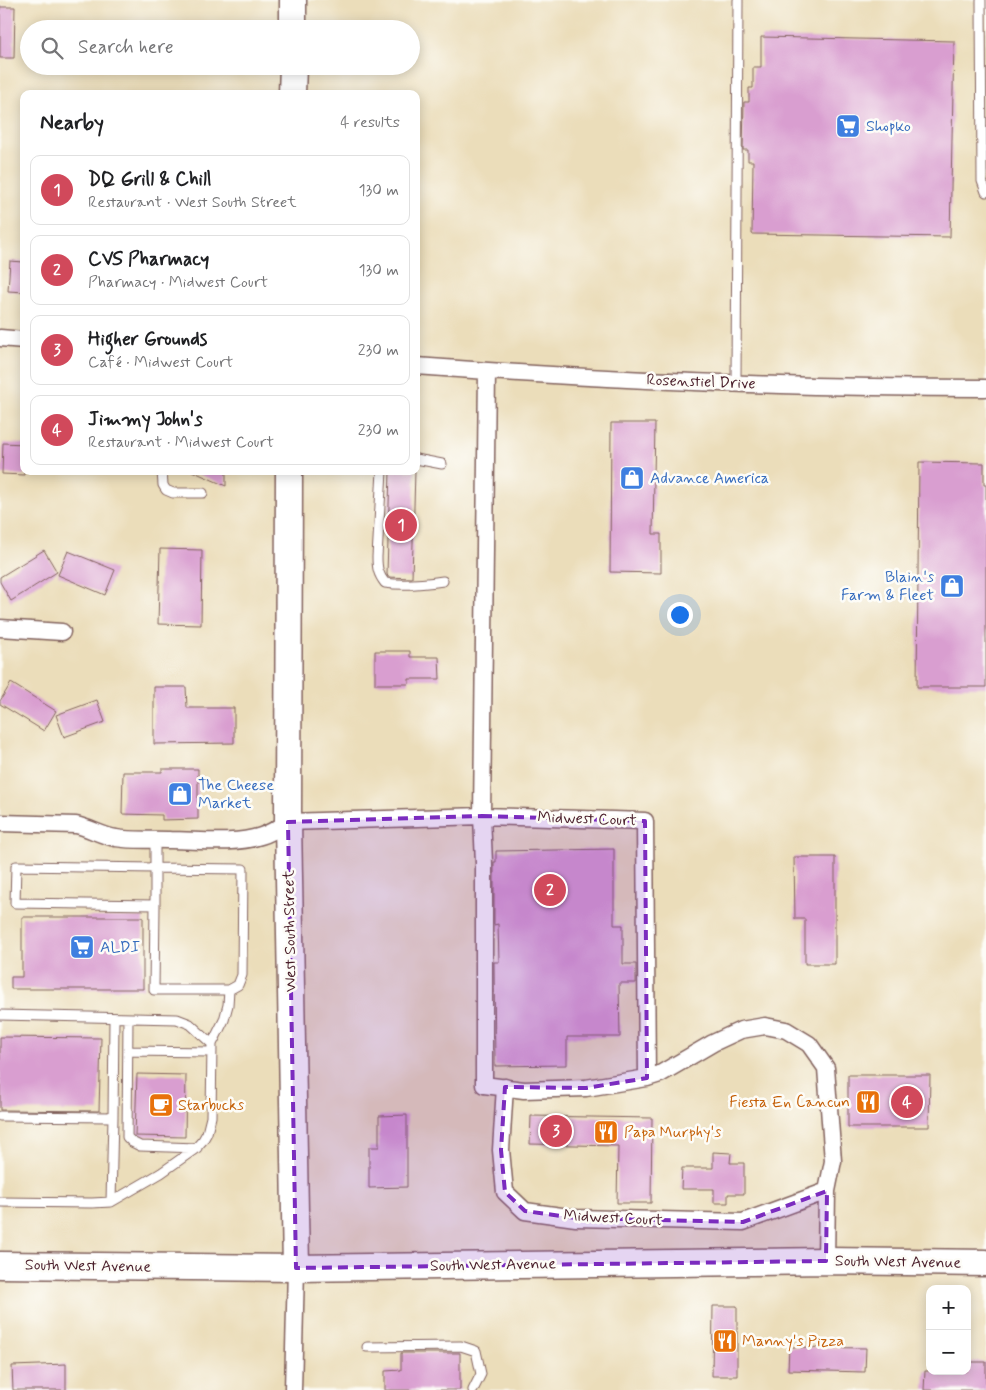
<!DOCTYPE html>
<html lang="en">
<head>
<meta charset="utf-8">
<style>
  :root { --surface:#fff; --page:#f6f6f6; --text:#202124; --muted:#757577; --line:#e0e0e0; --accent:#d1495b }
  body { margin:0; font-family:Mynerve,sans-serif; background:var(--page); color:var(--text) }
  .controls { position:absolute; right:15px; bottom:15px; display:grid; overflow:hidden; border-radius:10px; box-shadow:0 2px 12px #0003 }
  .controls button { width:45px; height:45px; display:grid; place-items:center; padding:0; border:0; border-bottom:1px solid var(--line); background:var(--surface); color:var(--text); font:25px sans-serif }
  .you { position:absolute; left:679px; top:614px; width:18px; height:18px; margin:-12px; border:4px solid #fff; border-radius:50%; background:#1a73e8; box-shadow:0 0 0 8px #1a73e833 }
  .badge { display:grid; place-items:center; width:32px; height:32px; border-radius:50%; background:var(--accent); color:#fff; font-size:16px; font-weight:700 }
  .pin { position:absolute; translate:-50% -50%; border:2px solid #fff; box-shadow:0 1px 5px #0006 }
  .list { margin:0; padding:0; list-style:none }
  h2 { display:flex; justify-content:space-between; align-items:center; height:65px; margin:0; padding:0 20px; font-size:21px }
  h2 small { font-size:16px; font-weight:400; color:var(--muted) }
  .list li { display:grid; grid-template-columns:32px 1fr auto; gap:15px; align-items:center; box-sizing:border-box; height:70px; margin:0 10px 10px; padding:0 10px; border:1px solid var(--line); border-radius:10px }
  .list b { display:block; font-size:19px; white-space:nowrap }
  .list p { margin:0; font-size:16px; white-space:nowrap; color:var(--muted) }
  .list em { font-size:16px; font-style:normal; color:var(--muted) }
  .icon { flex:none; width:28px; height:28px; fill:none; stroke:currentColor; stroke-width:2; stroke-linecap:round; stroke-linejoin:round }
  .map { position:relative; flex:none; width:986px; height:1390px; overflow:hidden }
  .search { position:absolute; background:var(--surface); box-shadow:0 2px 12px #0003; left:20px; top:20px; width:400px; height:55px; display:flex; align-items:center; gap:12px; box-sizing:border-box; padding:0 18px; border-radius:28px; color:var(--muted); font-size:19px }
  .panel { position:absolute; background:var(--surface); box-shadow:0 2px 12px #0003; left:20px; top:90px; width:400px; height:385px; border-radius:10px }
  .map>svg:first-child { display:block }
</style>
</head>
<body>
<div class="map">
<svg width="986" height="1390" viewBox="0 0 986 1390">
  <rect width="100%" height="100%" fill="#fdfcf7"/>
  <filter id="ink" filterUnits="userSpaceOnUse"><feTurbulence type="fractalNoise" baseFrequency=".02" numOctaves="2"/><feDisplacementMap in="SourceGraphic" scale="10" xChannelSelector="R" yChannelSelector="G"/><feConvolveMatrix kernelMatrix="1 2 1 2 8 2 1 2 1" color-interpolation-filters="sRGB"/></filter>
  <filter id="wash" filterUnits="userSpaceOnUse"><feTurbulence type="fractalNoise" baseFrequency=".0096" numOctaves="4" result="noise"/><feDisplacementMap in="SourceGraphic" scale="20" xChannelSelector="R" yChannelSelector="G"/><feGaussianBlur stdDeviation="1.12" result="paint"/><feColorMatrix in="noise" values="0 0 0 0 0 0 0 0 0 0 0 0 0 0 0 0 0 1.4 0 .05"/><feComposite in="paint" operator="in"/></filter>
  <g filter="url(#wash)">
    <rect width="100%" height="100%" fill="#ebddba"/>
    <g id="blocks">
      <!-- building -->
      <path fill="#d99ed0" d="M0 7H15L14 58H0Z
        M761 37 954 41 950 237 752 234 753 161H748V150H743L744 102H749V88H753V67H761Z
        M10 261 24 262V292L8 291Z
        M611 423H655L653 534H661V573L610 572Z
        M3 443 24 444V475L2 474Z
        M919 462 984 463V485H986V687H917Z
        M192 471H226V486Z
        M390 471H415L412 578 388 577 387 574Z
        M160 549 202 550 201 625 158 624Z
        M44 550 57 572 11 601 0 582V577Z
        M68 551 115 570 105 595 58 575Z
        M375 651H410V657H439L440 679H409V684H375Z
        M11 683 56 711 44 731 0 704V701Z
        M154 687H186L187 708H234V743L154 744Z
        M97 700 105 722 64 737 56 715Z
        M162 769H198V819L162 820V815L122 814 123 772H162Z
        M614 849V925H623V964H636V983H619L620 1037H567V1065L495 1066 494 962H499L498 924 494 925V862H496V851Z
        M794 857H835V964H805V919H795Z
        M22 917H143V989H11V977H22Z
        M0 1037 101 1038 99 1111 0 1110Z
        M137 1074 186 1075 185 1137 135 1136Z
        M848 1075H930L929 1127H848Z
        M407 1115V1187L369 1188V1147H379V1116Z
        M531 1116 652 1118 651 1203H617L618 1146 530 1144Z
        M713 1152 731 1153 730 1163H744V1194H728V1203H714V1189H681L682 1168H713Z
        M713 1306H737V1376H712Z
        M789 1347 866 1348 865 1372 788 1370Z
        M401 1353H460V1390H385V1371L401 1370Z
        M967 1362H986V1390H924L925 1371H967Z
        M66 1364V1390H13L12 1366Z"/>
    </g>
  </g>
  <g filter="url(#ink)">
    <use href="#blocks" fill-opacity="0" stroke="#82625d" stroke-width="1"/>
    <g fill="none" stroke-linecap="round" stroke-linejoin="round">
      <defs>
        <path id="service" d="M981 0 982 181 986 192
          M736 383 738 0
          M416 459 442 464
          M162 471 163 485 166 490 173 493H203
          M382 471 377 557C377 568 378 574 385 583 404 586 423 584 443 581
          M155 905V868L243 869 242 975 238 985 229 990H154L155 905 15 903 16 866 155 868V840
          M0 1015 177 1019 190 1024 212 1044
          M128 1018 127 1137 132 1142 140 1146 197 1148
          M128 1051 212 1052
          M0 1116 113 1117 111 1202 92 1203 0 1202
          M113 1117 114 1018
          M111 1202 161 1173 195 1149 203 1140 207 1133 211 1117 212 1044 224 1020 228 1005 229 990
          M367 1347 461 1346 476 1351 481 1374 473 1390"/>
        <path id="minor" d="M0 338 24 340
          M416 366C606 380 796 388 986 388
          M487 371 482 816 645 821 647 1078
          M0 628 62 632
          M0 823 76 825C90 828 102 836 116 838 133 841 152 839 170 840 199 840 233 845 261 836 271 833 280 827 288 822L482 816 484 864V1085L524 1090 586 1088 647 1078 660 1074 713 1043 741 1030 765 1026 786 1030 809 1044 826 1068 833 1161 827 1191 826 1261
          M505 1087 501 1150 505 1192 525 1211 576 1218 743 1222 827 1191
          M293 1390 296 1268"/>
        <path id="primary" d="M293 29V0
          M292 94 293 66
          M289 471 288 822 296 1268
          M0 1265 296 1268 826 1261 986 1263"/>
      </defs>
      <!-- service casing -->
      <use href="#service" stroke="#82625d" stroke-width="11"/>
      <!-- minor casing -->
      <use href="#minor" stroke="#82625d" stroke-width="19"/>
      <!-- primary casing -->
      <use href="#primary" stroke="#82625d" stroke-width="29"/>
      <!-- service -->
      <use href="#service" stroke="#fff" stroke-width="9"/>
      <!-- minor -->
      <use href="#minor" stroke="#fff" stroke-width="16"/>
      <!-- primary -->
      <use href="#primary" stroke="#fff" stroke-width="26"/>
    </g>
  </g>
  <!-- marked area -->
  <path fill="#7b2cbf" fill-opacity="0.2" stroke="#7b2cbf" stroke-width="4" stroke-dasharray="10 6" stroke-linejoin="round" d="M482 816 645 821 647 1078 586 1088 505 1087 501 1150 505 1192 525 1211 576 1218 743 1222 827 1191 826 1261 296 1268 288 822Z"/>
  <!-- icons -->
  <defs>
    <symbol id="supermarket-square" viewBox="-11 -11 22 22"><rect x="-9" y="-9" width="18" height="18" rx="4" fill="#3f7fe0" stroke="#fdfcf7"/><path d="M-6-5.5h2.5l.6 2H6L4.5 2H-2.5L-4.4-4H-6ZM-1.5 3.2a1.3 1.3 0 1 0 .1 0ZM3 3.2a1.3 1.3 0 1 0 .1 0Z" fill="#fff"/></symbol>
    <symbol id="shop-square" viewBox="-11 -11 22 22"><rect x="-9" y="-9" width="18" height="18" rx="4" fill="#3f7fe0" stroke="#fdfcf7"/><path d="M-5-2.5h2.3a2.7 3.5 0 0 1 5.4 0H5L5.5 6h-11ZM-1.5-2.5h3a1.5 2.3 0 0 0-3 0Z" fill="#fff"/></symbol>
    <symbol id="restaurant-square" viewBox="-11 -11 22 22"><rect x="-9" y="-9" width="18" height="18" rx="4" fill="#e8710a" stroke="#fdfcf7"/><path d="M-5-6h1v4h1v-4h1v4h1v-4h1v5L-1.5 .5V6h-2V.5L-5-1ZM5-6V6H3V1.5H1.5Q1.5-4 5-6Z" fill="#fff"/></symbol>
    <symbol id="cafe-square" viewBox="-11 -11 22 22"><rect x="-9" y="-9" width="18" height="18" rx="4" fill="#e8710a" stroke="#fdfcf7"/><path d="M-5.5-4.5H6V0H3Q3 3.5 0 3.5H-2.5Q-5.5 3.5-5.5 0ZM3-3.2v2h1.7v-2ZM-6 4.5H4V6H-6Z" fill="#fff"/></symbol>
  </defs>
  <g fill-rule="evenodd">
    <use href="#supermarket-square" x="834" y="112" width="28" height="28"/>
    <use href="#shop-square" x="618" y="464" width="28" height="28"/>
    <use href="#shop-square" x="938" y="572" width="28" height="28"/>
    <use href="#shop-square" x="166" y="780" width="28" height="28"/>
    <use href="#supermarket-square" x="68" y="933" width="28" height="28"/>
    <use href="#restaurant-square" x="854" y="1088" width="28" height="28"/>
    <use href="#cafe-square" x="147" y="1091" width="28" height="28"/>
    <use href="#restaurant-square" x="592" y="1118" width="28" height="28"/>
    <use href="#restaurant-square" x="711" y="1327" width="28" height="28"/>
  </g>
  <g text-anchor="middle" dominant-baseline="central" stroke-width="5" stroke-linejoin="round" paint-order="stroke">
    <!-- shop labels -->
    <g font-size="16" fill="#366cbe" stroke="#fdfcf7" text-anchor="start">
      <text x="866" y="126">Shopko</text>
      <text x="650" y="478">Advance America</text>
      <text x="934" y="577" text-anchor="end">Blain's<tspan x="934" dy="18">Farm &amp; Fleet</tspan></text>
      <text x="198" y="785">The Cheese<tspan x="198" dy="18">Market</tspan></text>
      <text x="100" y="947">ALDI</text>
    </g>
    <!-- street labels -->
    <g font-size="16" fill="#4a1f2b" stroke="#fdfcf7">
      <text transform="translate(701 382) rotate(2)">Rosenstiel Drive</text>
      <text transform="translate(587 819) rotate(2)">Midwest Court</text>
      <text transform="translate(290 931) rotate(-91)">West South Street</text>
      <text transform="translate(613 1218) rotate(3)">Midwest Court</text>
      <text transform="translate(898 1262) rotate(1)">South West Avenue</text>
      <text transform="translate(493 1265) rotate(-1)">South West Avenue</text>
      <text transform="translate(88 1266) rotate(1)">South West Avenue</text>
    </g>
    <!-- food labels -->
    <g font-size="16" fill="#c56008" stroke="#fdfcf7" text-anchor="start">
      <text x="850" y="1102" text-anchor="end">Fiesta En Cancun</text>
      <text x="178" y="1105">Starbucks</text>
      <text x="624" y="1132">Papa Murphy's</text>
      <text x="742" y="1341">Manny's Pizza</text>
    </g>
  </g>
</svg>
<div class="controls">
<button>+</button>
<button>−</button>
</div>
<div class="you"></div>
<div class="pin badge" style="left:401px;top:525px">1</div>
<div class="pin badge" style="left:550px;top:890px">2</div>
<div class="pin badge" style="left:556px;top:1131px">3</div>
<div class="pin badge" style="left:907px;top:1102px">4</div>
<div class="search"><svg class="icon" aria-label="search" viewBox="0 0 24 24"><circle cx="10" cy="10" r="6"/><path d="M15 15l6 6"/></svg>Search here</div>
<section class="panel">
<h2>Nearby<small>4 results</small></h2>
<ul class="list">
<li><span class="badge">1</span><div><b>DQ Grill &amp; Chill</b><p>Restaurant · West South Street</p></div><em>130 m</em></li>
<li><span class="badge">2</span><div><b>CVS Pharmacy</b><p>Pharmacy · Midwest Court</p></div><em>130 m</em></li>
<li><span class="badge">3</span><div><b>Higher Grounds</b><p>Café · Midwest Court</p></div><em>230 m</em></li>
<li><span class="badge">4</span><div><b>Jimmy John's</b><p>Restaurant · Midwest Court</p></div><em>230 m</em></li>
</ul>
</section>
</div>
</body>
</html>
